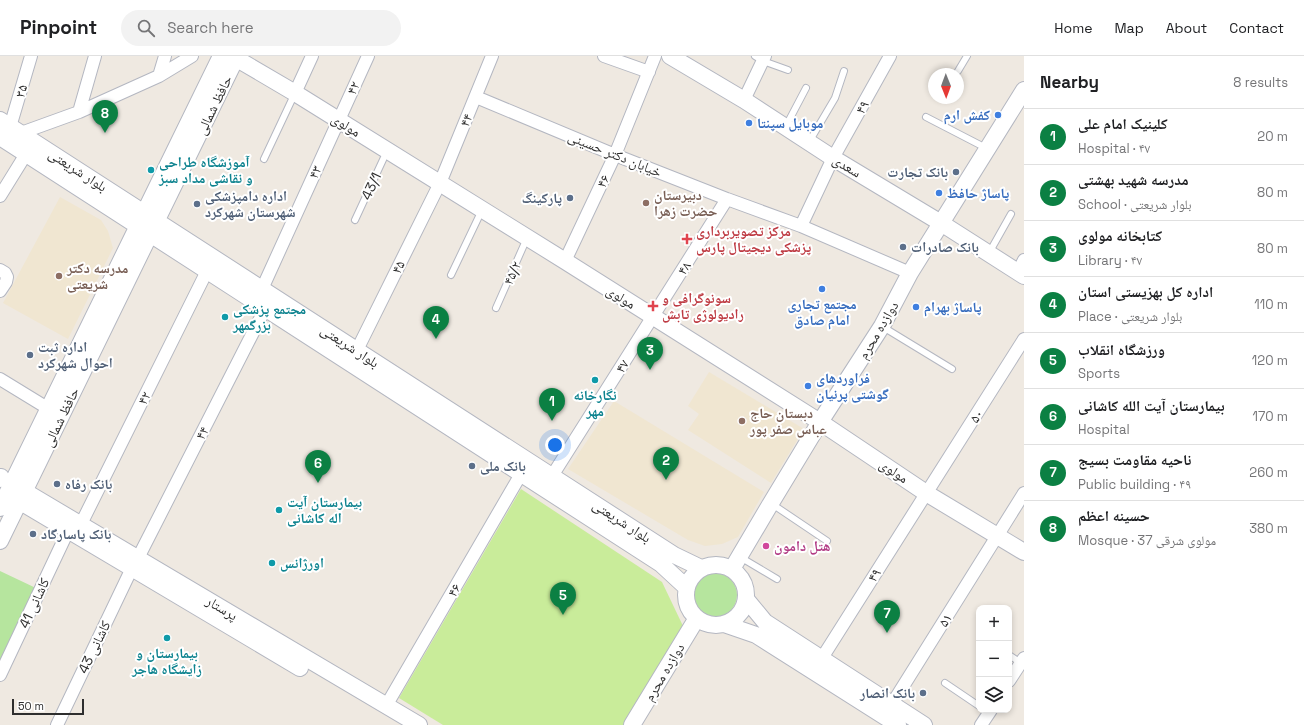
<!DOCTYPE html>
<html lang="en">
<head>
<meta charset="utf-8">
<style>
  :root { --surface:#fff; --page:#f2f2f2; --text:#202124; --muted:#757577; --line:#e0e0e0; --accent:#0b8043 }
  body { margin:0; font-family:"Space Grotesk","Noto Naskh Arabic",sans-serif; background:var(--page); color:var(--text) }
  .controls { position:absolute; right:12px; bottom:12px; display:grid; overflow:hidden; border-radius:8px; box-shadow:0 2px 6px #0003 }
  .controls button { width:36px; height:36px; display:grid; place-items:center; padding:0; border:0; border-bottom:1px solid var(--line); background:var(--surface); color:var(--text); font:20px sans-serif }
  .compass { position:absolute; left:928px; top:12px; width:36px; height:36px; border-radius:50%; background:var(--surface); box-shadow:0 2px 6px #0003; rotate:179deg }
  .scale { position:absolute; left:12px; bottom:10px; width:72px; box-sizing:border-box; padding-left:4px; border:2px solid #2e2e2e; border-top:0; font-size:11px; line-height:14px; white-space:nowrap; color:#2e2e2e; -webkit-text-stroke:3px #fff; paint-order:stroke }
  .you { position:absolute; left:555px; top:389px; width:14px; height:14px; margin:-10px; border:3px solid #fff; border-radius:50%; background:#1a73e8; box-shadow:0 0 0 6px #1a73e833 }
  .badge { display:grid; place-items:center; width:26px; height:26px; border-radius:50%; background:var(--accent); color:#fff; font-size:13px; font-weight:700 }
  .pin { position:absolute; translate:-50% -33px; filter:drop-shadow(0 1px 2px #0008) }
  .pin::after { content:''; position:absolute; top:21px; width:14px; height:12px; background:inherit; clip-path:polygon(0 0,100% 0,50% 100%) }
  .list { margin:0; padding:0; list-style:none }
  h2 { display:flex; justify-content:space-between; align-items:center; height:52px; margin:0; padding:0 16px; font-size:17px }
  h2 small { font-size:13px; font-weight:400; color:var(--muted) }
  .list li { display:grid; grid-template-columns:26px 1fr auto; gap:12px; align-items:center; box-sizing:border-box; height:56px; padding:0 16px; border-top:1px solid var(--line) }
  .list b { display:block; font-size:15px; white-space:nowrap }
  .list p { margin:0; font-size:13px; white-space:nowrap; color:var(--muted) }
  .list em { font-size:13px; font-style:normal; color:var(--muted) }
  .icon { flex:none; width:22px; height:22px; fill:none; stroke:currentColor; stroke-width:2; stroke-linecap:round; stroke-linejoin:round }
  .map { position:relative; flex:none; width:1024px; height:669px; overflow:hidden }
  header { display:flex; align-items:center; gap:24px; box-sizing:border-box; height:56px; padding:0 20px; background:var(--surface); border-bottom:1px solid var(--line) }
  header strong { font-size:19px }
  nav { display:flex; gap:22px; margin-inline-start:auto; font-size:14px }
  .search { width:280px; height:36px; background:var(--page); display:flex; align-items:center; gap:10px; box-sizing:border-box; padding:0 14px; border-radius:22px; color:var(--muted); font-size:15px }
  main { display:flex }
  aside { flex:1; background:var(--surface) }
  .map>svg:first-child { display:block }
</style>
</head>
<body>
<header>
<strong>Pinpoint</strong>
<div class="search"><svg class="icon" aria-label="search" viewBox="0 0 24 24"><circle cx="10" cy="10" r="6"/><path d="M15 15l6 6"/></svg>Search here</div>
<nav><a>Home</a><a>Map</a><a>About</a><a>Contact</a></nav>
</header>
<main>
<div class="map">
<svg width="1024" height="669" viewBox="0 0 1024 669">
  <rect width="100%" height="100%" fill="#efe9e1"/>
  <!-- education -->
  <path fill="#f0e6d1" d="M60 141 101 164 108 175 113 192 68 283 3 247Z
    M709 316 804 373 771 427 688 374 699 358 688 350Z
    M614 345 764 436 738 481 722 488 705 490 688 484 568 413Z"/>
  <!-- green -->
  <path fill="#b6e59e" d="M0 515 38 533 0 612Z
    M693 539a22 22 0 1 1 44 0a22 22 0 1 1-44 0Z"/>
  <!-- pitch -->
  <path fill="#c9ec9a" d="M521 433 662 526 683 570 623 669H443L399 642Z"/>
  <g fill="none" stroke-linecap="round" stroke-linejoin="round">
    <defs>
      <path id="lane" d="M755 0 763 5 788 14
        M958 15 967 0
        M926 61 986 92
        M786 70 806 32
        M809 86 835 42 844 15
        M264 103 295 37
        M355 164 387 95
        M989 197 1011 158
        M451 219 482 154
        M496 252 527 182
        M883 271 952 313
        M772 448 827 485
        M740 501 777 523
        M1009 599 1021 607
        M945 627 979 650"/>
      <path id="street" d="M604 0 649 16
        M159 20 165 0
        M295 37 312 0
        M476 41 615 99 727 143 801 170 910 217
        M744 44 765 0
        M79 56 95 0
        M10 71 31 0
        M21 77 79 56 159 20 192 0
        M0 140 26 98
        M801 170 833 102 890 0
        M565 205 615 99 655 0
        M0 214 5 217 7 221 6 226 0 235
        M1018 216 1024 204
        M262 233 368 0
        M357 294 440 127 492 0
        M0 323 49 353
        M552 420 727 143
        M81 468 207 215
        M138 502 265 253
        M822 602 1024 283
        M0 619 68 475
        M1009 625 1024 602
        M892 648 1024 437
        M386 650 521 418
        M57 669 132 512
        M981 669 991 654"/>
      <path id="secondary" d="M232 0 295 37 565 205 820 366 926 437 1024 496
        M670 0 744 44 833 102 941 167 1024 220
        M0 64 674 499 701 512
        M0 81 661 508 687 532
        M0 423 1 421
        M24 435 419 669
        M19 445 300 612
        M0 452 221 0
        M0 485 237 0
        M686 539a30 30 0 1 1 60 0a30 30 0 1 1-60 0Z
        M732 513 771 447 820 366 882 270 910 217 1024 34
        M746 543 765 566 924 669
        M724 568 756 579 898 669
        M632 669 697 562"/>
    </defs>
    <!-- lane casing -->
    <use href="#lane" stroke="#b4b7c1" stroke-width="8"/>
    <!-- street casing -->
    <use href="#street" stroke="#b4b7c1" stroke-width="14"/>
    <!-- secondary casing -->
    <use href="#secondary" stroke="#b4b7c1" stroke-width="18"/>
    <!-- lane -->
    <use href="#lane" stroke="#fff" stroke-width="6"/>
    <!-- street -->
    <use href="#street" stroke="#fff" stroke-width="12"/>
    <!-- secondary -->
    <use href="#secondary" stroke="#fff" stroke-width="16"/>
  </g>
  <!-- markers -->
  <g fill="#3f7fe0" stroke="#fff" stroke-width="1.5">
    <circle cx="998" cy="59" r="4"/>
    <circle cx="749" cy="67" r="4"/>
    <circle cx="939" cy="137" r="4"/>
    <circle cx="822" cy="233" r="4"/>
    <circle cx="916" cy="251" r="4"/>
    <circle cx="808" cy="330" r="4"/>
  </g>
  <g fill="#0f9aa8" stroke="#fff" stroke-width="1.5">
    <circle cx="151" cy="114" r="4"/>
    <circle cx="225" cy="261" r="4"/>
    <circle cx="595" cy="324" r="4"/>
    <circle cx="279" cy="454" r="4"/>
    <circle cx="272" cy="507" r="4"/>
    <circle cx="167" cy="582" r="4"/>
  </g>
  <g fill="#5c6f8a" stroke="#fff" stroke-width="1.5">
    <circle cx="956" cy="116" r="4"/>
    <circle cx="570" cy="142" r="4"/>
    <circle cx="197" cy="148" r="4"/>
    <circle cx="903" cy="191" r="4"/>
    <circle cx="30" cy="299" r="4"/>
    <circle cx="472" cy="410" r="4"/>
    <circle cx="57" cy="428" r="4"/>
    <circle cx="33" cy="478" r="4"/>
    <circle cx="923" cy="637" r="4"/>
  </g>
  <g fill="#8d6e63" stroke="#fff" stroke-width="1.5">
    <circle cx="646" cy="147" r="4"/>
    <circle cx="59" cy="220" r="4"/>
    <circle cx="742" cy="365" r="4"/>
  </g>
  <g fill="#e0444e" stroke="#fff" stroke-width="1.5">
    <path d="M685 177h4v4h4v4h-4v4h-4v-4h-4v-4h4z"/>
    <path d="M651 244h4v4h4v4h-4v4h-4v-4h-4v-4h4z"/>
  </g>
  <circle fill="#d1479c" stroke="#fff" stroke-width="1.5" cx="766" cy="490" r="4"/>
  <g text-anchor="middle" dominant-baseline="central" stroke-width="4" stroke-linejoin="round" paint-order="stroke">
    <!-- street labels -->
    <g font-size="14" fill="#2e2e2e" stroke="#fff">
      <text transform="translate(353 32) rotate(-65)">۴۲</text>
      <text transform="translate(21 35) rotate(-74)">۳۵</text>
      <text transform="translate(214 49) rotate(-64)">حافظ شمالی</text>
      <text transform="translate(862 51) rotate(-61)">۴۹</text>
      <text transform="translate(466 64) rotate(-67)">۴۴</text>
      <text transform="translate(346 69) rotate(32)">مولوی</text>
      <text transform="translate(615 98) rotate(22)">خیابان دکتر حسینی</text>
      <text transform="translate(847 110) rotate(31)">سعدی</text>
      <text transform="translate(78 114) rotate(33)">بلوار شریعتی</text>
      <text transform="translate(315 116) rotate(-66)">۴۳</text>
      <text transform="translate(603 125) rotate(-64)">۴۶</text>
      <text transform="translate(371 130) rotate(-65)">43/1</text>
      <text transform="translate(398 211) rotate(-64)">۴۵</text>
      <text transform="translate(684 212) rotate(-57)">۴۸</text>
      <text transform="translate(512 217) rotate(-66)">۴۵/۲</text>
      <text transform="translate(621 241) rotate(32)">مولوی</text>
      <text transform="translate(878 274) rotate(-59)">دوازده محرم</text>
      <text transform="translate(350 290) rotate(33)">بلوار شریعتی</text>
      <text transform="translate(622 310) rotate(-58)">۴۷</text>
      <text transform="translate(144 342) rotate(-64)">۴۲</text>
      <text transform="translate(976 360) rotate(-58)">۵۰</text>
      <text transform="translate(61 361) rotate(-64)">حافظ شمالی</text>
      <text transform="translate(202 377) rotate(-63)">۴۴</text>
      <text transform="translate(894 415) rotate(34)">مولوی</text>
      <text transform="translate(622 465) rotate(33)">بلوار شریعتی</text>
      <text transform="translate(874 519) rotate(-58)">۴۹</text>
      <text transform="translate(454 534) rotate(-60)">۴۶</text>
      <text transform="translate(34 547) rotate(-65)">کاشانی 41</text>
      <text transform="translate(222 552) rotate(31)">پرستار</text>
      <text transform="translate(945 564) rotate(-58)">۵۱</text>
      <text transform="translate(94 591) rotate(-64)">کاشانی 43</text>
      <text transform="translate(664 616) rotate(-59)">دوازده محرم</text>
    </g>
    <!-- shop labels -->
    <g font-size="14" font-weight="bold" fill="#366cbe" stroke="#fff" text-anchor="start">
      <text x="990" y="59" text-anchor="end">کفش ارم</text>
      <text x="757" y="67">موبایل سپنتا</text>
      <text x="947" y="137">پاساژ حافظ</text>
      <text x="822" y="248" text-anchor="middle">مجتمع تجاری<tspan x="822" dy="16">امام صادق</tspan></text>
      <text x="924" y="251">پاساژ بهرام</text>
      <text x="816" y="322">فراوردهای<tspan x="816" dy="16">گوشتی پرنیان</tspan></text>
    </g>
    <!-- culture labels -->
    <g font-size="14" font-weight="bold" fill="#0d838f" stroke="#fff" text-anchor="start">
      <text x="159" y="106">آموزشگاه طراحی<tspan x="159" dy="16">و نقاشی مداد سبز</tspan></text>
      <text x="233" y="253">مجتمع پزشکی<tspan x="233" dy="16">بزرگمهر</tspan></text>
      <text x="595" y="339" text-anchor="middle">نگارخانه<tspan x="595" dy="16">مهر</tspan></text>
      <text x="287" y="446">بیمارستان آیت<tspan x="287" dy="16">اله کاشانی</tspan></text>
      <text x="280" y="507">اورژانس</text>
      <text x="167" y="597" text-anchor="middle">بیمارستان و<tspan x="167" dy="16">زایشگاه هاجر</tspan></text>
    </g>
    <!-- service labels -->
    <g font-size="14" font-weight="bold" fill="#4e5e75" stroke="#fff" text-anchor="start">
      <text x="948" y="116" text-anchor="end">بانک تجارت</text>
      <text x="205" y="140">اداره دامپزشکی<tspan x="205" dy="16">شهرستان شهرکرد</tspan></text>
      <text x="562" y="142" text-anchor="end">پارکینگ</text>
      <text x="911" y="191">بانک صادرات</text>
      <text x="38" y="291">اداره ثبت<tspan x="38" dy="16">احوال شهرکرد</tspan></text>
      <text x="480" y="410">بانک ملی</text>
      <text x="65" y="428">بانک رفاه</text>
      <text x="41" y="478">بانک پاسارگاد</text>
      <text x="915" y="637" text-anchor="end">بانک انصار</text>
    </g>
    <!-- education labels -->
    <g font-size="14" font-weight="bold" fill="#785e54" stroke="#fff" text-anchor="start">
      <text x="654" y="139">دبیرستان<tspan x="654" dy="16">حضرت زهرا</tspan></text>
      <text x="67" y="212">مدرسه دکتر<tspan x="67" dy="16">شریعتی</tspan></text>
      <text x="750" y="357">دبستان حاج<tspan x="750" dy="16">عباس صفر پور</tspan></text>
    </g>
    <!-- health labels -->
    <g font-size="14" font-weight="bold" fill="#be3a42" stroke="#fff" text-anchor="start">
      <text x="696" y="175">مرکز تصویربرداری<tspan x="696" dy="16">پزشکی دیجیتال پارس</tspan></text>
      <text x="662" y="242">سونوگرافی و<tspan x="662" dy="16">رادیولوژی تابش</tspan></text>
    </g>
    <!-- hotel labels -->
    <g font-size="14" font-weight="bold" fill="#b23c85" stroke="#fff" text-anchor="start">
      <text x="774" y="490">هتل دامون</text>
    </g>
  </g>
</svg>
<div class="controls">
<button>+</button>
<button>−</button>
<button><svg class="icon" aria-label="layers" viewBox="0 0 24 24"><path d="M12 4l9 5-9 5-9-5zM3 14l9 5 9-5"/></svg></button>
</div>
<svg class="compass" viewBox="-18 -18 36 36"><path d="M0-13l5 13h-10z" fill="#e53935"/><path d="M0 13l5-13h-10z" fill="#757577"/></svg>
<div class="scale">50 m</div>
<div class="you"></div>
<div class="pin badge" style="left:552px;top:365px">1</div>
<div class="pin badge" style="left:666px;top:424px">2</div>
<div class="pin badge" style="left:650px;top:314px">3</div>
<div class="pin badge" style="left:436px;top:283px">4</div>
<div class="pin badge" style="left:563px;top:559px">5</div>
<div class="pin badge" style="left:318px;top:427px">6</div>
<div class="pin badge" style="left:887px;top:577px">7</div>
<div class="pin badge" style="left:105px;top:77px">8</div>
</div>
<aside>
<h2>Nearby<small>8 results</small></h2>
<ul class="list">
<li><span class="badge">1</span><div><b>کلینیک امام علی</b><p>Hospital · ۴۷</p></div><em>20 m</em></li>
<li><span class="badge">2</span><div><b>مدرسه شهید بهشتی</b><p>School · بلوار شریعتی</p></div><em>80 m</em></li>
<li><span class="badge">3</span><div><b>کتابخانه مولوی</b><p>Library · ۴۷</p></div><em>80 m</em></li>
<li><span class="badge">4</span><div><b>اداره کل بهزیستی استان</b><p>Place · بلوار شریعتی</p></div><em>110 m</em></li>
<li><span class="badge">5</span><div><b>ورزشگاه انقلاب</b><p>Sports</p></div><em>120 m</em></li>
<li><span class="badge">6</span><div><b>بیمارستان آیت الله کاشانی</b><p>Hospital</p></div><em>170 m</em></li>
<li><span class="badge">7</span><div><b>ناحیه مقاومت بسیج</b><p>Public building · ۴۹</p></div><em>260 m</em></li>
<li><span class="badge">8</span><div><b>حسینه اعظم</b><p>Mosque · مولوی شرقی 37</p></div><em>380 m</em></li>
</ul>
</aside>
</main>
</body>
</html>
